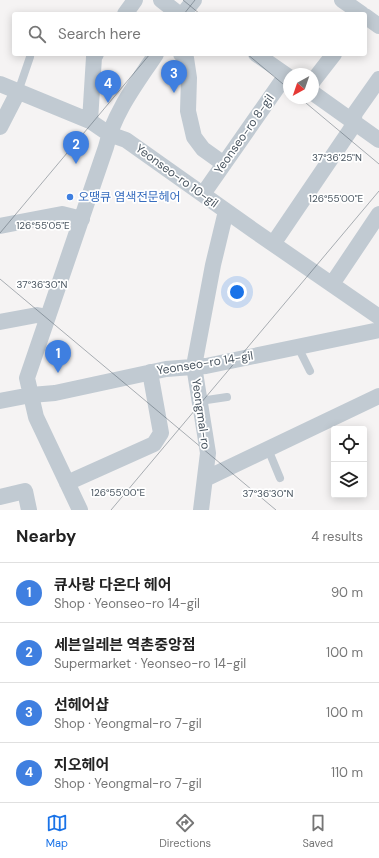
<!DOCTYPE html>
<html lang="en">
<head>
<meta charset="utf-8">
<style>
  :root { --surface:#fff; --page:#f2f2f2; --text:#222; --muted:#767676; --line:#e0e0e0; --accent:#1a73e8 }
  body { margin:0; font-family:"DM Sans","Noto Sans KR",sans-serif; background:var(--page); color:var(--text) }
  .controls { position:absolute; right:12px; bottom:12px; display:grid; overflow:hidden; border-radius:4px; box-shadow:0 2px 10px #0003 }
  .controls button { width:36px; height:36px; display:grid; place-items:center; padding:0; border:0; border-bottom:1px solid var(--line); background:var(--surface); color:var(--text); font:20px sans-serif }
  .compass { position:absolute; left:283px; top:68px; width:36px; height:36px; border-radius:50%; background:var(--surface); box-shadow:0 2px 10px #0003; rotate:220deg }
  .you { position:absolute; left:237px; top:292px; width:14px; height:14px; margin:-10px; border:3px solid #fff; border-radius:50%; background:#1a73e8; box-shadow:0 0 0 6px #1a73e833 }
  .badge { display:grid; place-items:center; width:26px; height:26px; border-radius:50%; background:var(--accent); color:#fff; font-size:13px; font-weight:700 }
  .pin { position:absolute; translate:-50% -33px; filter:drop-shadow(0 1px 2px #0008) }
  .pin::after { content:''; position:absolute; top:21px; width:14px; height:12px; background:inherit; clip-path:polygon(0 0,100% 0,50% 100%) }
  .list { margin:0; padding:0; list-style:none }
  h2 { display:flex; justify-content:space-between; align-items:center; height:52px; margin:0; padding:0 16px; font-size:17px }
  h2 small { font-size:13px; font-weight:400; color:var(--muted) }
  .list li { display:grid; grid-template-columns:26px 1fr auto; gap:12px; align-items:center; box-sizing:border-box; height:60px; padding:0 16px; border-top:1px solid var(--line) }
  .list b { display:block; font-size:15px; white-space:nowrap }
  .list p { margin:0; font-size:13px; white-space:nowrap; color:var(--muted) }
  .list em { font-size:13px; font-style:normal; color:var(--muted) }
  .icon { flex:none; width:22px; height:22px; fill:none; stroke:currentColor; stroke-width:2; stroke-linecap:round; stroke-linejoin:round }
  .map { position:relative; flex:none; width:379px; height:510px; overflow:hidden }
  .search { position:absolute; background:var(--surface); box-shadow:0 2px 10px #0003; left:12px; right:12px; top:12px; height:44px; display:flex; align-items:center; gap:10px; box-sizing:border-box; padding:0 14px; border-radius:4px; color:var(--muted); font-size:15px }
  .sheet { height:292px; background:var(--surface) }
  nav { display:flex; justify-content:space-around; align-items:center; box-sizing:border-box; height:56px; border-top:1px solid var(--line); background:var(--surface); font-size:11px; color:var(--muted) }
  nav a { display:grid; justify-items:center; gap:2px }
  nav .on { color:var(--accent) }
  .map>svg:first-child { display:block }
</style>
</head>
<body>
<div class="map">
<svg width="379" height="510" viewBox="0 0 379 510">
  <rect width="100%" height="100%" fill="#f5f3f3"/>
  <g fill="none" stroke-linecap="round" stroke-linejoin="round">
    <!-- service -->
    <path stroke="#c1cad2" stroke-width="8" d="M18 92 30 57
      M298 347 310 371
      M200 401 227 397
      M268 449 280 478"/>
    <!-- minor -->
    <path stroke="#c1cad2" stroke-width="16" d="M161 0 179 14
      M342 0 362 14
      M125 14 135 0
      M183 14 194 0
      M365 16 379 26
      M181 54 186 58 189 78 188 111 194 137 203 149 224 164
      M256 54 289 77
      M313 81 334 54
      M0 84 90 121 109 134 126 140 253 230 379 317
      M313 93 379 140
      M90 121 94 57 96 54
      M0 127 18 92
      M203 194 286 75
      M0 226 62 214 82 219
      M273 244 351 129 355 113 379 79
      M332 284 379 214
      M0 322 37 315 48 317
      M0 401 31 395 55 393 166 369 206 366 379 330
      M205 479 379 396
      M67 483 154 444 161 433 150 372
      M0 497 25 491 29 510
      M80 510 36 417 27 378 106 147C114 112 137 83 156 54
      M201 510 208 453 194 366 213 265 226 211"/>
  </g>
  <!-- ticks -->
  <path fill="none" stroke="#4a5661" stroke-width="1" stroke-opacity="0.45" d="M183 0 200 14M184 14 195 0M247 54 289 89M300 98 379 164M0 233 150 54M0 279 276 510M111 510 379 191"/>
  <!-- markers -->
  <circle fill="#3f7fe0" stroke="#fff" stroke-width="1.5" cx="70" cy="197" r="4"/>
  <g text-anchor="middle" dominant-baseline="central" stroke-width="3.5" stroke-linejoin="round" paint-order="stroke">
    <!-- street labels -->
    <g font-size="12" fill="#4a5661" stroke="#fff">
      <text transform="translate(244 134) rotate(-55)">Yeonseo-ro 8-gil</text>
      <text transform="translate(177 176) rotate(36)">Yeonseo-ro 10-gil</text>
      <text transform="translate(205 363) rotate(-9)">Yeonseo-ro 14-gil</text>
      <text transform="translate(201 414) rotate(82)">Yeongmal-ro</text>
    </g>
    <!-- shop labels -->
    <g font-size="12" fill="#366cbe" stroke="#fff" text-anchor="start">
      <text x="78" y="197">오땡큐 염색전문헤어</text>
    </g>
  </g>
  <g font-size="10" text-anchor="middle" fill="#4a5661" stroke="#fff" stroke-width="3.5" stroke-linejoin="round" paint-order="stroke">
    <text x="337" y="161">37°36'25"N</text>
    <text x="336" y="202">126°55'00"E</text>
    <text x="43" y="229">126°55'05"E</text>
    <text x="42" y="288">37°36'30"N</text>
    <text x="118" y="496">126°55'00"E</text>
    <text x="268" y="497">37°36'30"N</text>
  </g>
</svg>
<div class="controls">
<button><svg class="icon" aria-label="locate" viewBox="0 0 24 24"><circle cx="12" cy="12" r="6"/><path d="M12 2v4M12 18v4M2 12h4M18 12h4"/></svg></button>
<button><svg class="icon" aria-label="layers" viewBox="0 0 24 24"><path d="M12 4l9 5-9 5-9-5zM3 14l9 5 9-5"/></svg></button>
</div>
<svg class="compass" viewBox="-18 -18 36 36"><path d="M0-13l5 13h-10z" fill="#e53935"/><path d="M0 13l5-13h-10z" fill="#767676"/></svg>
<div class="you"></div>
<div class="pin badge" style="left:58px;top:373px;background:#3f7fe0">1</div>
<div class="pin badge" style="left:76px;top:164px;background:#3f7fe0">2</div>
<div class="pin badge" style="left:174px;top:93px;background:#3f7fe0">3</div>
<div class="pin badge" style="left:108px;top:103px;background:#3f7fe0">4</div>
<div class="search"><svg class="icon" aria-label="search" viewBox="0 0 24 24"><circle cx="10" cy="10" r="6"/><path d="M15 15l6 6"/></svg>Search here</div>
</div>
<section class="sheet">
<h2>Nearby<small>4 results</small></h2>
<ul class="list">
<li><span class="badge" style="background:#3f7fe0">1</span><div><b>큐사랑 다온다 헤어</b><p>Shop · Yeonseo-ro 14-gil</p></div><em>90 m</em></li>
<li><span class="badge" style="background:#3f7fe0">2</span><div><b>세븐일레븐 역촌중앙점</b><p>Supermarket · Yeonseo-ro 14-gil</p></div><em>100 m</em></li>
<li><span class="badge" style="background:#3f7fe0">3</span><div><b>선헤어샵</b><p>Shop · Yeongmal-ro 7-gil</p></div><em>100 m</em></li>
<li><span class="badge" style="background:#3f7fe0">4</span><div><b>지오헤어</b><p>Shop · Yeongmal-ro 7-gil</p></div><em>110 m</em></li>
</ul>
</section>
<nav>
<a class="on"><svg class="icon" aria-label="map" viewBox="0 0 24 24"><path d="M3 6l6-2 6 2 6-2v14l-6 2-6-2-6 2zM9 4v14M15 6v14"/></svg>Map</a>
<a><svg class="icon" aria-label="directions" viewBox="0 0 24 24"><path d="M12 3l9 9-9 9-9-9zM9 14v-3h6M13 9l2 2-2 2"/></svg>Directions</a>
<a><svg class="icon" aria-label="saved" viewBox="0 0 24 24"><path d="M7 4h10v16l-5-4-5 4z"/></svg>Saved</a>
</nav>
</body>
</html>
